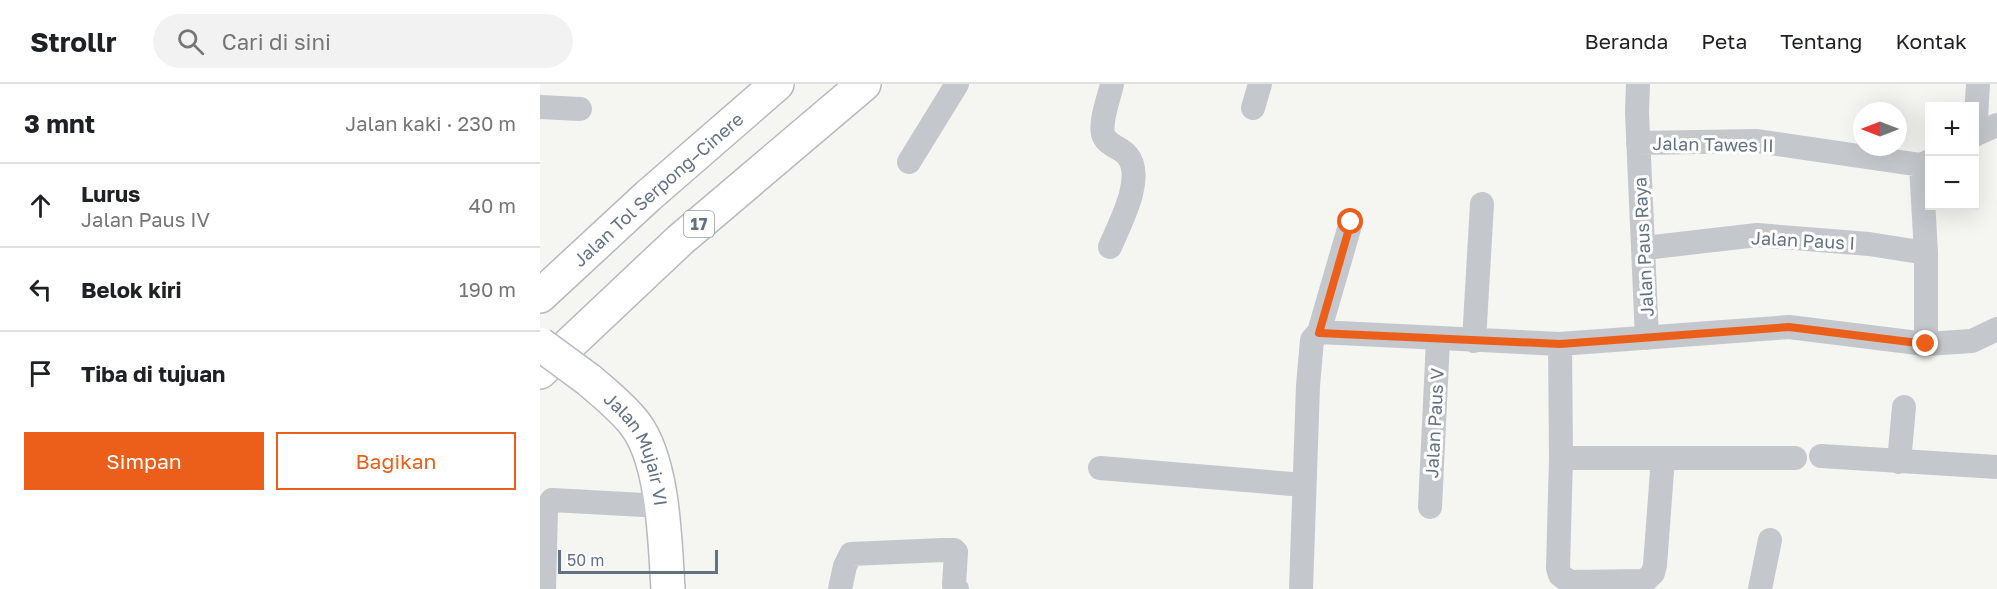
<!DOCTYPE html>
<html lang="id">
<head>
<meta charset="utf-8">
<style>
  :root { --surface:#fff; --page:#f2f2f2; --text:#202124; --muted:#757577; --line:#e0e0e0; --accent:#ec5f1a }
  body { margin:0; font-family:"Golos Text",sans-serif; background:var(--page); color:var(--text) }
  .controls { position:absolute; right:18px; top:18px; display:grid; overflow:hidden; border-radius:0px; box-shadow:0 6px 24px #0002 }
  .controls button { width:54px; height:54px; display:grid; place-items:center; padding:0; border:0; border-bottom:2px solid var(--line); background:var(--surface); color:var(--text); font:30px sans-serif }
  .compass { position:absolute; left:1313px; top:18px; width:54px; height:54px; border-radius:50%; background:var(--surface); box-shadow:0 6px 24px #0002; rotate:270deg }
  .scale { position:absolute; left:18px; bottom:15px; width:160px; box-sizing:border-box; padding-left:6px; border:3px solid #627184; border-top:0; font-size:16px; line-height:21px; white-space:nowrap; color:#627184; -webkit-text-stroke:4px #fff; paint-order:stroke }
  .stop { position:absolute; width:18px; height:18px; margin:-14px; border:4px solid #ec5f1a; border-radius:50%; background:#fff }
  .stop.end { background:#ec5f1a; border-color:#fff; box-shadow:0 2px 6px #0008 }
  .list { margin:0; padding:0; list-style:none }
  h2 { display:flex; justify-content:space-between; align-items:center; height:78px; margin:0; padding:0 24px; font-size:26px }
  h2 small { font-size:20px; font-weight:400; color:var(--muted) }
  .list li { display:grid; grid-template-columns:39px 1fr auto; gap:18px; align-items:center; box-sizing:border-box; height:84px; padding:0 24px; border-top:2px solid var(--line) }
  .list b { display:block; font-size:22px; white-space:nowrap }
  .list p { margin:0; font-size:20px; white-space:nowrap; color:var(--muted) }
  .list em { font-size:20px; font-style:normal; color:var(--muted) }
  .actions { display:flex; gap:12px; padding:18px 24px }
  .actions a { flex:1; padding:14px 0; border:2px solid var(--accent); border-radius:0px; text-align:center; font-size:21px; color:var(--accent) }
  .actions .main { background:var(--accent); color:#fff }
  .icon { flex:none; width:33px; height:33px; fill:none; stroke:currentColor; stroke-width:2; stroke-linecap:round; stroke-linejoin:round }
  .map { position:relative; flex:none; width:1457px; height:505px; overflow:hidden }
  header { display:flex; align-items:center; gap:36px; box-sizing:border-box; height:84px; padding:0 30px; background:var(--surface); border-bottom:2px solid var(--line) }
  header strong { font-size:28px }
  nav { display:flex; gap:33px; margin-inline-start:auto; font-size:21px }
  .search { width:420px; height:54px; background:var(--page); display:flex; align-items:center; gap:15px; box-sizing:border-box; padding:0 21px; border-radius:33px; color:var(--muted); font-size:22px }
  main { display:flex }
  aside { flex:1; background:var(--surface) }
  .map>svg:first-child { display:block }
</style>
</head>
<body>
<header>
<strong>Strollr</strong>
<div class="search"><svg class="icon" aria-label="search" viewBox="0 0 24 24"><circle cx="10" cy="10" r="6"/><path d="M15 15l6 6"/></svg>Cari di sini</div>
<nav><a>Beranda</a><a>Peta</a><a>Tentang</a><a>Kontak</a></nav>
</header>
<main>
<aside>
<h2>3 mnt<small>Jalan kaki · 230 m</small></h2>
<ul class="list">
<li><svg class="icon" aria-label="ahead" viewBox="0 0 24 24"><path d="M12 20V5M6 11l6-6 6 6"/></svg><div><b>Lurus</b><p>Jalan Paus IV</p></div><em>40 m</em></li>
<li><svg class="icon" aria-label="left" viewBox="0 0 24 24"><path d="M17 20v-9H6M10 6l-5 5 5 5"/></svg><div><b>Belok kiri</b></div><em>190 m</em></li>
<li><svg class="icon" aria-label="arrive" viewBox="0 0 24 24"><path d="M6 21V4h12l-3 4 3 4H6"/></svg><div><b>Tiba di tujuan</b></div></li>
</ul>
<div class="actions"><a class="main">Simpan</a><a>Bagikan</a></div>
</aside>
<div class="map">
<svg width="1457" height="505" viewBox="0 0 1457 505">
  <rect width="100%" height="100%" fill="#f5f5f1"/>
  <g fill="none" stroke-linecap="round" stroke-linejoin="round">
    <defs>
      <g id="secondary">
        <path id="s1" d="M49 296C65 310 82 323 95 340 124 378 125 459 128 505"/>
      </g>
      <g id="highway">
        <path id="s2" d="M0 212 108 112 237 0"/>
        <path d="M0 288 140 156 324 0"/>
      </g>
    </defs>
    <!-- secondary casing -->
    <use href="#secondary" stroke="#b6bac0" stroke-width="36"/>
    <!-- highway casing -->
    <use href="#highway" stroke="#b6b9bd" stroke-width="36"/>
    <!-- street -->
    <path stroke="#c4c7cb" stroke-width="24" d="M1098 0 1097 28 1107 254
      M0 23 40 25
      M713 24 720 0
      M1434 51 1457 41
      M1435 51 1438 0
      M1098 59 1217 57 1381 81 1390 77
      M369 78 417 0
      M1381 81 1386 169V260
      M570 163C579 141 606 93 587 71 580 63 566 61 563 50 560 36 569 14 572 0
      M1105 164 1217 151 1329 160 1386 169
      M779 248 811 138
      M934 257 942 120
      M1020 260 1021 374H1255
      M1281 372 1457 383
      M1021 374 1018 484 1020 491 1030 498 1105 497 1113 489 1115 481 1123 374
      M1359 378 1364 323
      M560 384 764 401
      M890 423 898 256
      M4 505 6 426 12 416 122 422
      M300 505 305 482 311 470 403 466H414L416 468 414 501 417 505
      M761 505 768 302 772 256 779 248 1020 260 1249 243 1386 260 1432 257 1457 245
      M1220 505 1230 456"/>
    <!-- secondary -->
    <use href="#secondary" stroke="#fff" stroke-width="33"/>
    <!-- highway -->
    <use href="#highway" stroke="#fff" stroke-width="33"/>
    <defs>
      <path id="secondary-bridge" d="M0 260 49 296"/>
    </defs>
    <!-- secondary-bridge casing -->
    <use href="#secondary-bridge" stroke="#b6bac0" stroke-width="36" stroke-linecap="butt"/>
    <!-- secondary-bridge -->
    <use href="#secondary-bridge" stroke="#fff" stroke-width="33"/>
  </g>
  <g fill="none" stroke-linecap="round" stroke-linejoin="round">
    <!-- route -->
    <path stroke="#ec5f1a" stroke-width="8" d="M811 138 779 249 1020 260 1249 243 1386 260"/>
  </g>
  <g text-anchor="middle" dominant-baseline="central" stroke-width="6" stroke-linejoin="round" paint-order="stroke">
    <!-- shield labels -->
    <rect fill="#fff" stroke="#919ca9" stroke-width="1.5" x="144" y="127" width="30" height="26" rx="4.5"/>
    <g font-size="16" font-weight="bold" fill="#627184">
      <text x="159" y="140">17</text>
    </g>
    <!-- street labels -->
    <g font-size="18" fill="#627184" stroke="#fff">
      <text transform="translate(1173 60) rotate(1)">Jalan Tawes II</text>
      <text stroke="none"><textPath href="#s2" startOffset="159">Jalan Tol Serpong–Cinere</textPath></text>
      <text transform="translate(1263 156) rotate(3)">Jalan Paus I</text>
      <text transform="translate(1103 163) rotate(-93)">Jalan Paus Raya</text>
      <text transform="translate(894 339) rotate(-87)">Jalan Paus V</text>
      <text stroke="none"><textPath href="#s1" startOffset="87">Jalan Mujair VI</textPath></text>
    </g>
  </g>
</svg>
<div class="controls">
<button>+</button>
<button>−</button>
</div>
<svg class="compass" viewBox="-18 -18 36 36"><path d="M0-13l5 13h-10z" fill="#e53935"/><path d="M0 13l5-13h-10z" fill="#757577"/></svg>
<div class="scale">50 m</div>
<div class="stop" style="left:811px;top:138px"></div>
<div class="stop end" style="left:1386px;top:260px"></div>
</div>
</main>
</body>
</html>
